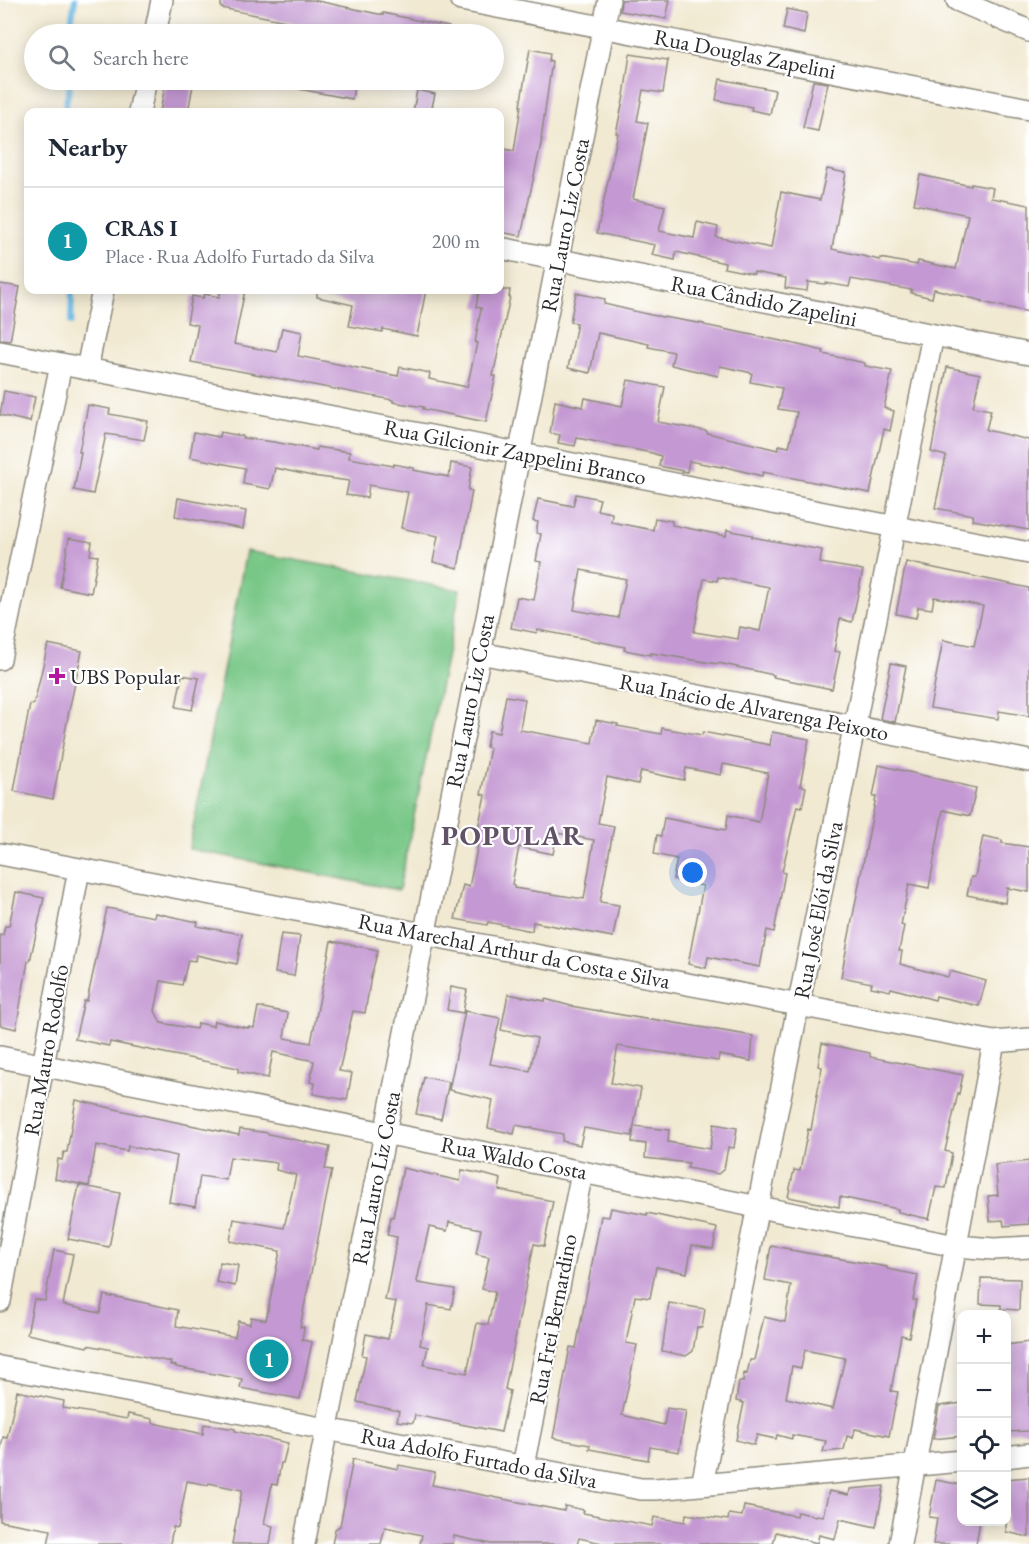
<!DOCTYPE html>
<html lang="en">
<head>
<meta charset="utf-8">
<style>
  :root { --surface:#fff; --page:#f2f2f3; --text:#1f2937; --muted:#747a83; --line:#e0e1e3; --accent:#d93025 }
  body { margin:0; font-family:"EB Garamond",serif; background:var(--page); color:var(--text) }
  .controls { position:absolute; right:18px; bottom:18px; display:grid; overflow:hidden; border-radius:12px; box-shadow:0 3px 15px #0003 }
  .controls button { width:54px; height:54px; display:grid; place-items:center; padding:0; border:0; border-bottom:2px solid var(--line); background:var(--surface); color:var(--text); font:30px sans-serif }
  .you { position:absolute; left:693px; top:873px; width:21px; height:21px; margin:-15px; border:4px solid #fff; border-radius:50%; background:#1a73e8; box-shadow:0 0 0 9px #1a73e833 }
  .badge { display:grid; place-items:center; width:39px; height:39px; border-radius:50%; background:var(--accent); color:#fff; font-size:20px; font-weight:700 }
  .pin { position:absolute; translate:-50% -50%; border:3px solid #fff; box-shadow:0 2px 6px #0006 }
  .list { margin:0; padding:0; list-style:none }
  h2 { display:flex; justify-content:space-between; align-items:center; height:78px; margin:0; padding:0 24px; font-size:26px }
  h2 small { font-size:20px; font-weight:400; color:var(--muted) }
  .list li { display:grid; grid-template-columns:39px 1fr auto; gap:18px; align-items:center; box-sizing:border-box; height:108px; padding:0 24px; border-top:2px solid var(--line) }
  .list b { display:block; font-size:22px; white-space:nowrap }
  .list p { margin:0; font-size:20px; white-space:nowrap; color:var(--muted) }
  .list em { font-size:20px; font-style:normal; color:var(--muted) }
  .icon { flex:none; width:33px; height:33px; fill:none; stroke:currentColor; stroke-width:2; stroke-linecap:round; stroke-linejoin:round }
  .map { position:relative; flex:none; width:1029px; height:1544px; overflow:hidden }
  .search { position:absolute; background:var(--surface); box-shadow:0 3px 15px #0003; left:24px; top:24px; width:480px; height:66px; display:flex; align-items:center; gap:15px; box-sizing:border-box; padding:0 21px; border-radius:33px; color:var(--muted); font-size:22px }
  .panel { position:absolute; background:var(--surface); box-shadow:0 3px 15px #0003; left:24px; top:108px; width:480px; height:186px; border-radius:12px }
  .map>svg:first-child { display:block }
</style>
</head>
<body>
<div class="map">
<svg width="1029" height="1544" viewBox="0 0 1029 1544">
  <rect width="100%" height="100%" fill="#fff"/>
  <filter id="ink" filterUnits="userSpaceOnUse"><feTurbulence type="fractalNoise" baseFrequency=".0167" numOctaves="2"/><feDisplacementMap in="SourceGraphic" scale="12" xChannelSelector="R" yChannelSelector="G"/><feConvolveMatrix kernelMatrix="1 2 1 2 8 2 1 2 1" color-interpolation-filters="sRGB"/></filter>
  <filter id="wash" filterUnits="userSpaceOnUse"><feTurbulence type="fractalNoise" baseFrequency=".008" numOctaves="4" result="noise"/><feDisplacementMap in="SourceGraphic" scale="24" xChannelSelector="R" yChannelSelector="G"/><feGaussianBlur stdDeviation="1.35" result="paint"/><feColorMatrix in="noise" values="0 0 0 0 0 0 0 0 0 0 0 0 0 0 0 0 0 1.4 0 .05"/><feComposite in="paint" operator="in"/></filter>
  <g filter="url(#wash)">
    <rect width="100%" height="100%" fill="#f1e9d1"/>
    <!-- green -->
    <path fill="#78c787" stroke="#527959" stroke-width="1.5" d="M246 551 460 590 399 890 189 849Z"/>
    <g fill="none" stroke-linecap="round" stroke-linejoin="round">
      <!-- stream -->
      <path stroke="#6cbae6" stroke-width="6" d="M69 34 75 0
        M64 112 70 85 69 80
        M71 322 72 290"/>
    </g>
    <g id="blocks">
      <!-- building -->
      <path fill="#c499d3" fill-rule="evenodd" d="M221 0H313L383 15V13L449 27 448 34H350L221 8Z
        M621 0H670L666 19 620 11Z
        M787 9 807 13 804 34 783 29Z
        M530 49 550 53 549 61H552L541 139H542L521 236 500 232V148L514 151 521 106H520Z
        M630 54 668 60 663 93 643 90 637 121 648 123 633 199 665 206 659 231 694 238 697 222 718 227 716 237 771 248 781 192 820 200 827 169 846 173 832 249 880 260V258L917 265 918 261 956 269 968 215 914 204 920 175 971 186V184L993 188 991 198 1029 205V312L982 302 983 301 934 289 932 298 911 293 912 290 851 279 849 287 826 283 825 284 808 282 807 291 785 288 786 278 754 272V274L724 268 725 263 676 252 675 260 652 255 655 245 597 233 618 133H616L624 96Z
        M720 79 775 90 770 114 751 110 752 107 716 100Z
        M166 80H194L188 112H160Z
        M293 80H355L352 99 293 88Z
        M813 81 828 83 818 131 803 128Z
        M417 90 435 94 431 112H413Z
        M0 284 20 287 10 341 0 340Z
        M221 290H245L234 344 277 352 282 328 302 332 298 356 398 376 400 367 430 373 429 379 467 387 477 343H475L481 308 476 307 479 290H510L509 297H510L493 376H496L486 422 423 409 424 407 393 402V400L191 362 198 325 187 323 192 296 203 298 204 294 219 297Z
        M317 290H426L417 336 383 329 382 332 349 326 353 305 317 297Z
        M576 293 605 299 604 304 651 315 704 324V325L786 342 824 351 823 354 865 363V366L892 371 884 408 894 411 890 431 884 429 870 493 763 472 762 476 722 466V467L689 461 687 472 659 466 661 456 652 453 577 438 575 446 558 443 560 435 550 433 555 401 583 407 585 398 622 406 628 380 665 387 658 422 707 431V433L778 450 779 445 789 447 797 412 778 409 782 388 750 382 752 373 720 366 718 376 671 365 674 352 648 347 649 344 598 333 590 373 568 368 577 323 570 322Z
        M947 367 980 374 973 407 991 410 986 430 1029 440V530L972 520 973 515 935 508 946 456 931 452Z
        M4 391 35 397 30 422 0 415Z
        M88 405 110 409 109 414 148 421 144 440 106 434 93 494 74 490 81 452H79Z
        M194 432 219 437 220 432 243 436 242 438 274 442 317 450V447L350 452 349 458 393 466 394 464 414 468 413 470 449 477 451 463 472 467 468 490 472 491 458 568 433 562 438 536 401 528 408 492 369 485 367 498 346 495 349 481 312 476 275 468 270 489 243 484 245 468 190 457Z
        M576 494 600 499 597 510 612 513 611 522 653 530 655 518 672 521V525L726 536 727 530 752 535V537L822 550 820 563 863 570 852 622 840 619 834 651 840 652 832 689 773 677 774 675 718 663V664L651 653V655L624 650 625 647 586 639 538 630 537 633 511 628 517 597 534 600 541 562 536 561 541 534 536 533 538 522 533 521 538 499 573 506ZM581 570 626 579 618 618 574 610ZM718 577 769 587 760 631 740 627 738 639 694 632 704 579 717 581Z
        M178 498 246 511 243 529 175 516Z
        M69 538 92 542 90 555 98 556 91 593 60 587Z
        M906 562 1029 588V716L999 711 998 719 930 708 943 640 974 646 983 606 934 597 932 609 918 607 916 618 896 614Z
        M48 644 82 651 69 711 53 799 14 791 30 704H34Z
        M891 663 906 666 895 722 880 719Z
        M182 675 199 678 192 710 176 707Z
        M506 696 525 699 520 730 592 743 596 720 618 724 617 726 661 734 662 728 702 735 703 732 770 745 772 732 809 739 800 786 806 787 802 807 797 806 782 872 785 873 774 932 767 930 760 967 708 957 706 968 688 964 703 886 673 879 677 859 654 854 657 835 661 836 664 818 726 830 728 815 759 822 768 773 723 764 721 775 686 768 684 780 641 771 638 784 607 777 598 823 614 826 600 902 619 905 613 937 533 922 532 931 488 922 487 925 455 919 463 885 469 887 481 830 478 829 485 795 481 794 490 748 486 747 489 731 499 733ZM557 833 594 840 584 899 514 888V885L512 884 519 847 553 854Z
        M879 765 976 788 970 816 943 810 929 888 909 884 901 925 904 926 899 951H902L900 964 948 977 950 971 986 981 979 1006 936 996 935 1000 891 988 890 991 871 987 872 983 841 977 876 797H873Z
        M983 836 1002 840V843L1029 847V892L1007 888 1005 903 967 895 971 877H975Z
        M16 892 44 898 30 961H28L16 1029 0 1025V935H3L5 926H9Z
        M107 908 154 917 155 913 198 922 197 926 242 934 237 964 196 955 195 961 188 960 182 985 161 981 155 1011 161 1023 196 1029 198 1023 213 1026 214 1021 248 1028V1027L254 1028 258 1007 288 1013 284 1038 311 1043 331 941 378 950 371 976 365 1013 353 1011 339 1071 352 1073 347 1100 313 1094 315 1083 310 1082 314 1061 273 1052 268 1078 238 1072V1068L110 1042 109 1046 75 1039 84 1001H87Z
        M281 934 300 936 294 976 275 973Z
        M451 987 467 990 463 1013 447 1010Z
        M508 994 545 1001V999L571 1006 651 1020V1019L753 1036 751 1061 719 1055 718 1061 618 1046 611 1083 641 1088 632 1136 584 1128 580 1145 562 1141 563 1134 516 1125 514 1134 488 1128 493 1100 449 1090 465 1011 500 1018 490 1064 530 1071 537 1038 501 1030Z
        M822 1043 870 1053V1057L963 1075 959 1094 958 1093 945 1151 952 1153 946 1188 936 1187 929 1219 898 1212V1209L840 1197 839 1207 788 1197 794 1170 800 1171 808 1129 811 1130 822 1067 818 1066Z
        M424 1077 449 1082 441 1119 416 1114Z
        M76 1100 137 1114 239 1135 240 1129 268 1133V1134L330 1147 325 1169 332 1170 300 1327H304L302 1340 312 1342 300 1399 240 1388 242 1379 176 1367V1366L170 1365 171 1362 88 1345 87 1347 27 1334 34 1299 45 1301 54 1250 73 1254 63 1305 100 1313 104 1295 112 1297V1296L178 1310 176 1326 235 1337 238 1321 250 1324 251 1317 266 1320 280 1251 230 1241 234 1219 284 1228 296 1175 276 1170 277 1163 230 1157 226 1180 200 1176 195 1207 169 1202 177 1156 128 1146 127 1151 96 1145 89 1186 55 1179 58 1159 62 1160 64 1152H67Z
        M714 1124 737 1128 734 1148 728 1147 724 1169 718 1174 687 1168 689 1163 645 1158 646 1144 632 1142 634 1126 669 1130 668 1142 710 1149Z
        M1029 1161V1224L1004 1226 1003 1220 990 1221 988 1196 998 1195 995 1165Z
        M403 1168 460 1181 462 1170 483 1174 501 1179 499 1190 553 1201 544 1246 534 1244 505 1389 510 1391 501 1432 415 1415 413 1423 397 1421 399 1411 357 1402 366 1356 362 1355 366 1334 388 1339 396 1302 385 1300 397 1237 387 1235 391 1217H393ZM449 1222 481 1229 476 1254 489 1257 482 1289 495 1292 488 1325 477 1323 467 1373 424 1365 428 1347 420 1345 428 1305 451 1309 455 1289 418 1283 417 1281 429 1227 447 1231Z
        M79 1185 120 1193 109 1247 68 1239Z
        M611 1208 647 1215V1213L717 1228 713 1249 692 1245 687 1273 656 1267 650 1298 635 1296 626 1343 637 1345 622 1415 664 1425 667 1408 686 1411 679 1452 650 1447 648 1460 589 1449 590 1445 553 1438 570 1347 576 1348 601 1216 609 1217Z
        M771 1246 790 1249V1250L887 1267V1269L918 1275 913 1300H916L909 1337 901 1335 891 1391 898 1392 889 1436 855 1429 853 1438 847 1436 844 1450 823 1452 826 1441 792 1435V1439L777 1435 776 1439 757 1435 754 1445 736 1440 744 1403 736 1401 739 1382H743L744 1373 747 1374 750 1360H754L764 1317 785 1322 791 1285 765 1280ZM805 1350 845 1358 833 1409 786 1398 792 1366 801 1368Z
        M220 1262 238 1265 235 1286 216 1282Z
        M981 1278 1020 1279 1019 1310 1001 1309V1305L980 1304Z
        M669 1303 705 1309 702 1328 697 1327 693 1351 686 1356 662 1351Z
        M1029 1342V1431L1006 1432V1345Z
        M17 1391 64 1401 63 1408 127 1419 128 1414 153 1419V1423L203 1434 204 1424 235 1429V1431L288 1443 283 1463H281L277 1485 272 1484 264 1524 273 1526 270 1544H232L242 1490 209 1483 208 1485 187 1481 178 1528 173 1527 170 1544H48L51 1530 0 1521V1455L3 1437 7 1438Z
        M962 1403V1436L933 1439 939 1406Z
        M353 1459 398 1469 399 1465 435 1472 432 1485 564 1511 565 1506 584 1510 583 1513 652 1526 654 1517 685 1522 686 1514 728 1520 729 1514 742 1516 744 1506 796 1516 797 1512 815 1516 816 1515 823 1516 829 1491 849 1495 850 1489 884 1486 876 1527 840 1519 835 1539 819 1535 817 1543 776 1532 773 1544H607L579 1538 577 1544H491L454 1536 453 1544H420L422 1535 385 1527 381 1544H332L335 1529 340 1526Z
        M1029 1477V1537L1006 1532V1479Z
        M936 1480 962 1485V1521H980L976 1544H933L937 1518 929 1517Z"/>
    </g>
  </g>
  <g filter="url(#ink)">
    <use href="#blocks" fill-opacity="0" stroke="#8e8a7e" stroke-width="1.5"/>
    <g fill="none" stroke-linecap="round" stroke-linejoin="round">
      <defs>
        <path id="minor" d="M461 0 1029 109
          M957 0 1029 31
          M155 34 162 0
          M139 112 146 80
          M500 248 1029 354
          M0 352 1029 553
          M87 369 103 290
          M480 653 1029 761
          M0 659 61 364
          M0 854 994 1042 1029 1039
          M0 1057 956 1246 994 1249 1029 1247
          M0 1301 79 869
          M0 1367 641 1489H656L962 1461
          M1006 1457 1029 1454
          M523 1466 582 1172
          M702 1485 933 335
          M304 1544 609 0
          M900 1544 994 1042"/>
      </defs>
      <!-- minor casing -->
      <use href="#minor" stroke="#8e8a7e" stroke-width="24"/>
      <!-- minor -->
      <use href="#minor" stroke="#fff" stroke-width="21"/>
    </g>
  </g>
  <!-- markers -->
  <path fill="#b5179e" stroke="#fff" stroke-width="2" d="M54 667h6v6h6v6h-6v6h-6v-6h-6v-6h6z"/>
  <g text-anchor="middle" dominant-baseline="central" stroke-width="4.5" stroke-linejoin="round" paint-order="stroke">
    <!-- street labels -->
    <g font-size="22" fill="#2b2b2b" stroke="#fff">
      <text transform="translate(745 54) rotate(11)">Rua Douglas Zapelini</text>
      <text transform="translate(565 225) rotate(-79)">Rua Lauro Liz Costa</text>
      <text transform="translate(764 301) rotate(11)">Rua Cândido Zapelini</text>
      <text transform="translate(515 452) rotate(11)">Rua Gilcionir Zappelini Branco</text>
      <text transform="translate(470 701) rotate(-79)">Rua Lauro Liz Costa</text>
      <text transform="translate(754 707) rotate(11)">Rua Inácio de Alvarenga Peixoto</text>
      <text transform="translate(818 910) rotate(-79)">Rua José Elói da Silva</text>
      <text transform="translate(514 951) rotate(11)">Rua Marechal Arthur da Costa e Silva</text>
      <text transform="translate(46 1050) rotate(-80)">Rua Mauro Rodolfo</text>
      <text transform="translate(514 1158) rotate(11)">Rua Waldo Costa</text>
      <text transform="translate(376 1178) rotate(-79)">Rua Lauro Liz Costa</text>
      <text transform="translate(553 1319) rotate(-79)">Rua Frei Bernardino</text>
      <text transform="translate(479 1458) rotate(11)">Rua Adolfo Furtado da Silva</text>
    </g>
    <!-- poi labels -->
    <g font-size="22" fill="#2b2b2b" stroke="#fff" text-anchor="start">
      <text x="70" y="676">UBS Popular</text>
    </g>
    <!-- district labels -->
    <g font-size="28" font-weight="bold" letter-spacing="1.5" fill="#615266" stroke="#fff">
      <text x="513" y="835">POPULAR</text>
    </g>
  </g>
</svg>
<div class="controls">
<button>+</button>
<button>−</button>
<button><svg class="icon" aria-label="locate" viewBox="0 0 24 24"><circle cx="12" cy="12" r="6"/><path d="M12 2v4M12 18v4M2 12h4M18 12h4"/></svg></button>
<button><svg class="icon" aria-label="layers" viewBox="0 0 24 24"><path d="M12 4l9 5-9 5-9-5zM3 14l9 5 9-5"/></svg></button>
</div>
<div class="you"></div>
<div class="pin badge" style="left:269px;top:1359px;background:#0f9aa8">1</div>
<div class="search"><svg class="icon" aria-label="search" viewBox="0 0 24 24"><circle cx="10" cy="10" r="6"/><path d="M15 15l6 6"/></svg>Search here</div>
<section class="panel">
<h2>Nearby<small></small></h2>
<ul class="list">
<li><span class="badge" style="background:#0f9aa8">1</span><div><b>CRAS I</b><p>Place · Rua Adolfo Furtado da Silva</p></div><em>200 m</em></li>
</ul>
</section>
</div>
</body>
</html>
